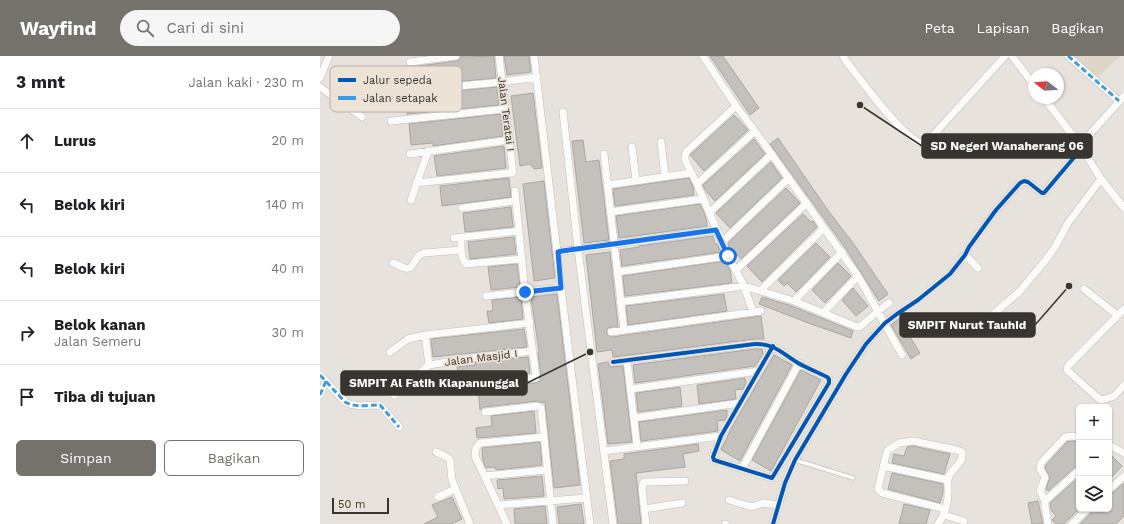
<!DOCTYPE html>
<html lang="id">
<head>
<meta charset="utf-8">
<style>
  :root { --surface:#fff; --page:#f6f6f6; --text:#202124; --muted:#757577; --line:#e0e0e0; --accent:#75726c }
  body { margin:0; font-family:"Work Sans",sans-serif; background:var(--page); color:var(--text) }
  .controls { position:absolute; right:12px; bottom:12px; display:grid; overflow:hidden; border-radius:6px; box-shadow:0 1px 3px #0004 }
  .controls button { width:36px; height:36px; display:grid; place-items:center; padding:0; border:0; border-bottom:1px solid var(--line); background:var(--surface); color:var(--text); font:20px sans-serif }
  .compass { position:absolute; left:708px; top:12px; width:36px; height:36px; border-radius:50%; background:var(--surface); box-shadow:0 1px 3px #0004; rotate:287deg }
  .scale { position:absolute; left:12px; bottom:10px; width:57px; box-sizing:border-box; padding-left:4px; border:2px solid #383530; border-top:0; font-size:11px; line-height:14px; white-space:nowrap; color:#383530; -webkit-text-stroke:3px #ece3d6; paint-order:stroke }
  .stop { position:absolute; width:12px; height:12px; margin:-9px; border:3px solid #1a73e8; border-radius:50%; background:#fff }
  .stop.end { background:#1a73e8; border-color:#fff; box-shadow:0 1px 4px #0008 }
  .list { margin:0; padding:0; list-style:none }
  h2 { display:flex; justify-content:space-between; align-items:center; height:52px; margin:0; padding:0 16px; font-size:17px }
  h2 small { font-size:13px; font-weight:400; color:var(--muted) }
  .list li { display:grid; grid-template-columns:26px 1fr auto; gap:12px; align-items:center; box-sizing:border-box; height:64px; padding:0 16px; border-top:1px solid var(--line) }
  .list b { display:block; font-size:15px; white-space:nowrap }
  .list p { margin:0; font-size:13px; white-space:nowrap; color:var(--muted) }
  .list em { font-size:13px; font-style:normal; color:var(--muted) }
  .actions { display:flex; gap:8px; padding:12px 16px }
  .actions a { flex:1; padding:9px 0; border:1px solid var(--accent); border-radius:6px; text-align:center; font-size:14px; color:var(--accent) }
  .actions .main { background:var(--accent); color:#fff }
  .icon { flex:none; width:22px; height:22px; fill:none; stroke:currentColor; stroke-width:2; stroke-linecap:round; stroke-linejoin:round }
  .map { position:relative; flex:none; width:804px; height:468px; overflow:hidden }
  header { display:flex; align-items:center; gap:24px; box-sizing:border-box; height:56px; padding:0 20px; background:var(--accent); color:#fff }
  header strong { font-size:19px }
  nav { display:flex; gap:22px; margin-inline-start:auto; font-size:14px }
  .search { width:280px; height:36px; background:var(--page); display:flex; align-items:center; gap:10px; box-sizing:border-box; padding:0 14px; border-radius:22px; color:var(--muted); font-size:15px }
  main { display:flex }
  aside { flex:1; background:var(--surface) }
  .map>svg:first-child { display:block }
</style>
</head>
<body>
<header>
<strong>Wayfind</strong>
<div class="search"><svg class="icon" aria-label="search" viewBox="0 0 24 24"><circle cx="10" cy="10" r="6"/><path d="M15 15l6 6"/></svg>Cari di sini</div>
<nav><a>Peta</a><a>Lapisan</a><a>Bagikan</a></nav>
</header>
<main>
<aside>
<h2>3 mnt<small>Jalan kaki · 230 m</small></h2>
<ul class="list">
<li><svg class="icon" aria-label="ahead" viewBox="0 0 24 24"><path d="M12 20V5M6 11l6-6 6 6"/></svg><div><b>Lurus</b></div><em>20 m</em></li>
<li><svg class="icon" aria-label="left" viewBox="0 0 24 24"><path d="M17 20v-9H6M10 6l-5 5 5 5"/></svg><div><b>Belok kiri</b></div><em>140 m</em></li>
<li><svg class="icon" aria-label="left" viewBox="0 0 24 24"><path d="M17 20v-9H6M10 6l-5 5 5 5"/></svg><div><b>Belok kiri</b></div><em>40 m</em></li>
<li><svg class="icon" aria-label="right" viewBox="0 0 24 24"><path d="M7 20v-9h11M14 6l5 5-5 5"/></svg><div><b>Belok kanan</b><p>Jalan Semeru</p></div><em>30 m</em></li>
<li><svg class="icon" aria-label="arrive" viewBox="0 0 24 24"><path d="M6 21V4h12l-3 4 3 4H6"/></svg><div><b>Tiba di tujuan</b></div></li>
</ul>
<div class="actions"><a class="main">Simpan</a><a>Bagikan</a></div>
</aside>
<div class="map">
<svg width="804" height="468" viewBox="0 0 804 468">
  <rect width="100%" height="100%" fill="#e7e2db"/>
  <!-- built -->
  <path fill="#dfd5c9" d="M753 0H800L776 23Z"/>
  <!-- building -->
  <path fill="#c4c0bb" stroke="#aaa7a1" d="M141 0H144V1L174 0 176 22 90 30 88 10 91 11 137 5 139 4Z
    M184 0H209L211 16 187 19Z
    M390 0H403L439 52 430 59Z
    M177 31 179 49 87 58 86 40Z
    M213 37 222 112 214 113 213 111 209 108 200 110 191 40Z
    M181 58 183 80 113 90V87L91 89 89 68Z
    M414 59 428 74 384 115 370 99Z
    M458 82 507 153 533 187 568 238 559 245 526 193 450 88Z
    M434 83 445 98 395 145 385 134 383 129Z
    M263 84 266 106 279 104 289 184 264 187 252 85Z
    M184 90 186 112 117 120 114 100Z
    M451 106 462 122 410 172 396 157Z
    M189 122 191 141 122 150 120 130Z
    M369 122 373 130 374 139 295 150 293 133Z
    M224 125 235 222 214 225 203 128Z
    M466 132 480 147 421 203 409 191 408 187Z
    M380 148 386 161 387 170 299 182 296 160Z
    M191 151 193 171 145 176 143 157Z
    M483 158 491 166 493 165 497 171 442 226 427 210Z
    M393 180 395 188H397L401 196 302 210 300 194 319 191V190Z
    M194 181 196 198 150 203 148 186Z
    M496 187 510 201 476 236 467 227 464 230 458 224Z
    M290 196 298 270 288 272 286 277 289 280 292 281 441 260 444 283H434L293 301 292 294 277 296 266 199Z
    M405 205 410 214 412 227 305 240 303 220Z
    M518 207 531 220 505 247 492 234Z
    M197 208 200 231 171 234 168 211Z
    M533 232 548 250 536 260 522 244Z
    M237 238 260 429 234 432 225 346 222 347 217 345 164 351 160 354 158 331 215 327 220 325 221 320 218 296 219 295 211 241Z
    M404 238 407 255 308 269 306 250Z
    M201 241 203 263 169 267 167 255H173L172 244Z
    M442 241 472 250 533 275 531 282 491 268 439 248Z
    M579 263 600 297 591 303 571 269Z
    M204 273 207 291 113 301 111 283Z
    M435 293H442L443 298 435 310 315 327 313 309Z
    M454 299 472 309 420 405 401 394 412 371Z
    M208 301 210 317 139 322 137 311 156 309 155 306H159Z
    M288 306 289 309 291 311 303 310 312 386 288 388 278 308Z
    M481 314 501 324 451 415 432 404Z
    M425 322 426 327 423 333 415 334 416 343 379 348 377 329Z
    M360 331 362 350 318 356 316 337Z
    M407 354V359L405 364 397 365 398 375 321 385 319 366Z
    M214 355 216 377 157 382 156 372 172 370 171 360Z
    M752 385H755L759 390V409L756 410 728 435 726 433 730 421 725 412 726 409 747 386Z
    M220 386 222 409 176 414 175 411 166 412 163 405 162 392Z
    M378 388 379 395 363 398 365 411 316 417 321 468H298L290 405 304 403V398Z
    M593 390 630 398 624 418 572 407 574 398 584 400 587 391Z
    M789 397 802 410 789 424Z
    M572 417 623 428V437L620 447 568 433Z
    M222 420 224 440 184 443 183 432 178 433 177 424Z
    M759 421V453L744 468H736L732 464 736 460 731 454 730 447Z
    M804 427V460L796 468H760L775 453H789V440Z
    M132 441 142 463 131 468H104L118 461 112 449Z
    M718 445 723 468H712L708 447Z
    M261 448 264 468H239L237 451Z
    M584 448 610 454 606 468H579Z
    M225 450 227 468H195L194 453Z"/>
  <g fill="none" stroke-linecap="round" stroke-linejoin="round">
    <defs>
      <path id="lane" d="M475 404 533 422"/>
      <path id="street" d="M214 0 237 196 241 232 270 468
        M383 0 416 50 435 75 538 220 582 299
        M523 0 526 5C540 23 584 84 603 88L607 86 685 0
        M692 0 714 29
        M748 0 799 45
        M90 6 136 0
        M0 22 9 0
        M0 31 42 61
        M86 35 182 26 217 21
        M724 42 760 89 781 123 804 152
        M416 50 366 96 365 100V104L377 128 408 200 424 230 433 256
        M243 56 258 193 293 468
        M71 65 185 53
        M341 86 345 121
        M760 89 804 40
        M312 91 316 125
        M90 98 189 84
        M284 98 304 274
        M96 127 191 117 193 116 179 0
        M377 128 435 75
        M287 129 371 117
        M91 144 108 95
        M142 152 196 145
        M290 156 383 143
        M389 157 452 98
        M134 182 199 175
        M141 182C141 191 140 201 146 208L202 203
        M402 186 469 122
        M237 196 397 174
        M645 199 658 212
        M73 207C77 208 81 211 85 212 96 214 92 200 104 197L141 194
        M416 214 487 147
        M297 216 408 200
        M764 233 797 259
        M441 234 504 172
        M166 240 241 232
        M474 245 522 196
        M300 246 424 230 474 245 537 271 541 270 558 255 569 247
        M804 253 748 310 747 313 748 315 778 342 782 344 794 340 804 329
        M503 257 538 220
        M671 260 699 236 725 205 735 191 748 167 781 123
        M291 276 441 255
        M70 296 88 283 105 279
        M307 304 317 390
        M293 306 435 288C454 287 463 298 478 307 487 312 497 316 507 321L509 323V327L452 422 394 404 393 401 401 380 453 290
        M109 309 105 279 210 267
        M0 319 25 346C35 352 49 349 60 349L79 371
        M115 331 158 326 215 322 216 321 205 236 195 135
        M311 333 438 315
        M0 339 6 325
        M74 339 109 309 158 301 213 295
        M165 356 218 350 221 352 233 468
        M314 362 420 347
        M789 389 804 397
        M284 395 401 380
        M116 396 127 401 130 404 132 424 150 468
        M563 410 628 424
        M422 413 479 307
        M164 420 227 414
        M789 434 804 420
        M118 441 135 433
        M409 444 432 451 443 447 459 449
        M725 445 720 435 725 421 720 413 721 407 745 381 752 380 759 381
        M178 449 266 442
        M324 453 362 447
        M624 459 644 465
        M187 468 155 400C155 395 156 390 160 387L224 381
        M326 468 322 432 323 427 325 426 365 425
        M405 468H406
        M453 468 465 427 475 404 526 318 546 288 565 267 577 258 598 244 630 218 645 199 649 191 676 154 700 127 704 125 708 126 722 137H724L762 92
        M618 468C625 459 628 447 628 436 628 431 627 425 629 420 633 412 644 407 642 396L637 394 593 385 579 387 568 394 566 399 558 433 562 437 625 453
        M728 468 725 450V445L759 414
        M752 468 768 453"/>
    </defs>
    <!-- lane casing -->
    <use href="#lane" stroke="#c3bfba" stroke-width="5"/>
    <!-- street casing -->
    <use href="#street" stroke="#c3bfba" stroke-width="8"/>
    <!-- lane -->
    <use href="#lane" stroke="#fbfbfa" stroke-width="3.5"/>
    <!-- street -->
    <use href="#street" stroke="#fbfbfa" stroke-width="7"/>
    <!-- quiet -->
    <path stroke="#3e9de1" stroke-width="3" stroke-dasharray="6 3" stroke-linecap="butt" d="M748 0 799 45
      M0 319 25 346C35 352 49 349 60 349L79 371
      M0 339 6 325"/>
    <defs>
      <path id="cycleway" d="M293 306 435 288C454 287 463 298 478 307 487 312 497 316 507 321L509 323V327L452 422 394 404 393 401 401 380 453 290
        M453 468 465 427 475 404 526 318 546 288 565 267 577 258 598 244 630 218 645 199 649 191 676 154 700 127 704 125 708 126 722 137H724L762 92"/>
    </defs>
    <!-- cycleway casing -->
    <use href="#cycleway" stroke="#ece3d6" stroke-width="6"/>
    <!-- cycleway -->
    <use href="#cycleway" stroke="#0057b8" stroke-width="4"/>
  </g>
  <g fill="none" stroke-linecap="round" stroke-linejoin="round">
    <!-- route -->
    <path stroke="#1a73e8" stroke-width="5" d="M205 236 241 232 238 196 242 195 396 174 408 200"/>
  </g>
  <g text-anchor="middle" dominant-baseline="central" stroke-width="3.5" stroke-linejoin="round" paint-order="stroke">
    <!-- street labels -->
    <g font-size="11" fill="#383530" stroke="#ece3d6">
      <text transform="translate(186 58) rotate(83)">Jalan Teratai I</text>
      <text transform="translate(161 302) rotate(-7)">Jalan Masjid I</text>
    </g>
  </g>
  <!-- legend -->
  <rect x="10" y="10" width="132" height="46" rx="6" fill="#ece3d6" stroke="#b6afa4" stroke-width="1"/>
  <rect x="18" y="22" width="18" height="4" fill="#0057b8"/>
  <rect x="18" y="40" width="18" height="4" fill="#3e9de1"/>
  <g font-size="11" fill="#383530">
    <text x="43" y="28">Jalur sepeda</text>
    <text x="43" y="46">Jalan setapak</text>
  </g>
  <!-- callouts -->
  <path fill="none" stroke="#383530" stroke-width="1.5" d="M540 49L602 90M749 230L715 269M270 296L207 327"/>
  <g fill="#383530" stroke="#ece3d6" stroke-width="1.5">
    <circle cx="540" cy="49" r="4"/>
    <circle cx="749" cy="230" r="4"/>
    <circle cx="270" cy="296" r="4"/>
  </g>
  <g fill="#383530" stroke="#383530" stroke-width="1.5">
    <rect x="602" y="78" width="170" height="24" rx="4"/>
    <rect x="580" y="257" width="135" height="24" rx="4"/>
    <rect x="21" y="315" width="186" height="24" rx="4"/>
  </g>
  <g font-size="12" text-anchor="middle" font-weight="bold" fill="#fff">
    <text x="687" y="94">SD Negeri Wanaherang 06</text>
    <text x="647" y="273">SMPIT Nurut Tauhid</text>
    <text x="114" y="331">SMPIT Al Fatih Klapanunggal</text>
  </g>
</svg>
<div class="controls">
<button>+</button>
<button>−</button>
<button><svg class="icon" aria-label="layers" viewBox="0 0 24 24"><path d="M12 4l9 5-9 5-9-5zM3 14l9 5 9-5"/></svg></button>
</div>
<svg class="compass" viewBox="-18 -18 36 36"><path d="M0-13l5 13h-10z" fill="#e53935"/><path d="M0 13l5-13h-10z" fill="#757577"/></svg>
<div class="scale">50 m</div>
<div class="stop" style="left:408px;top:200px"></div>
<div class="stop end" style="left:205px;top:236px"></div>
</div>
</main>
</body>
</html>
